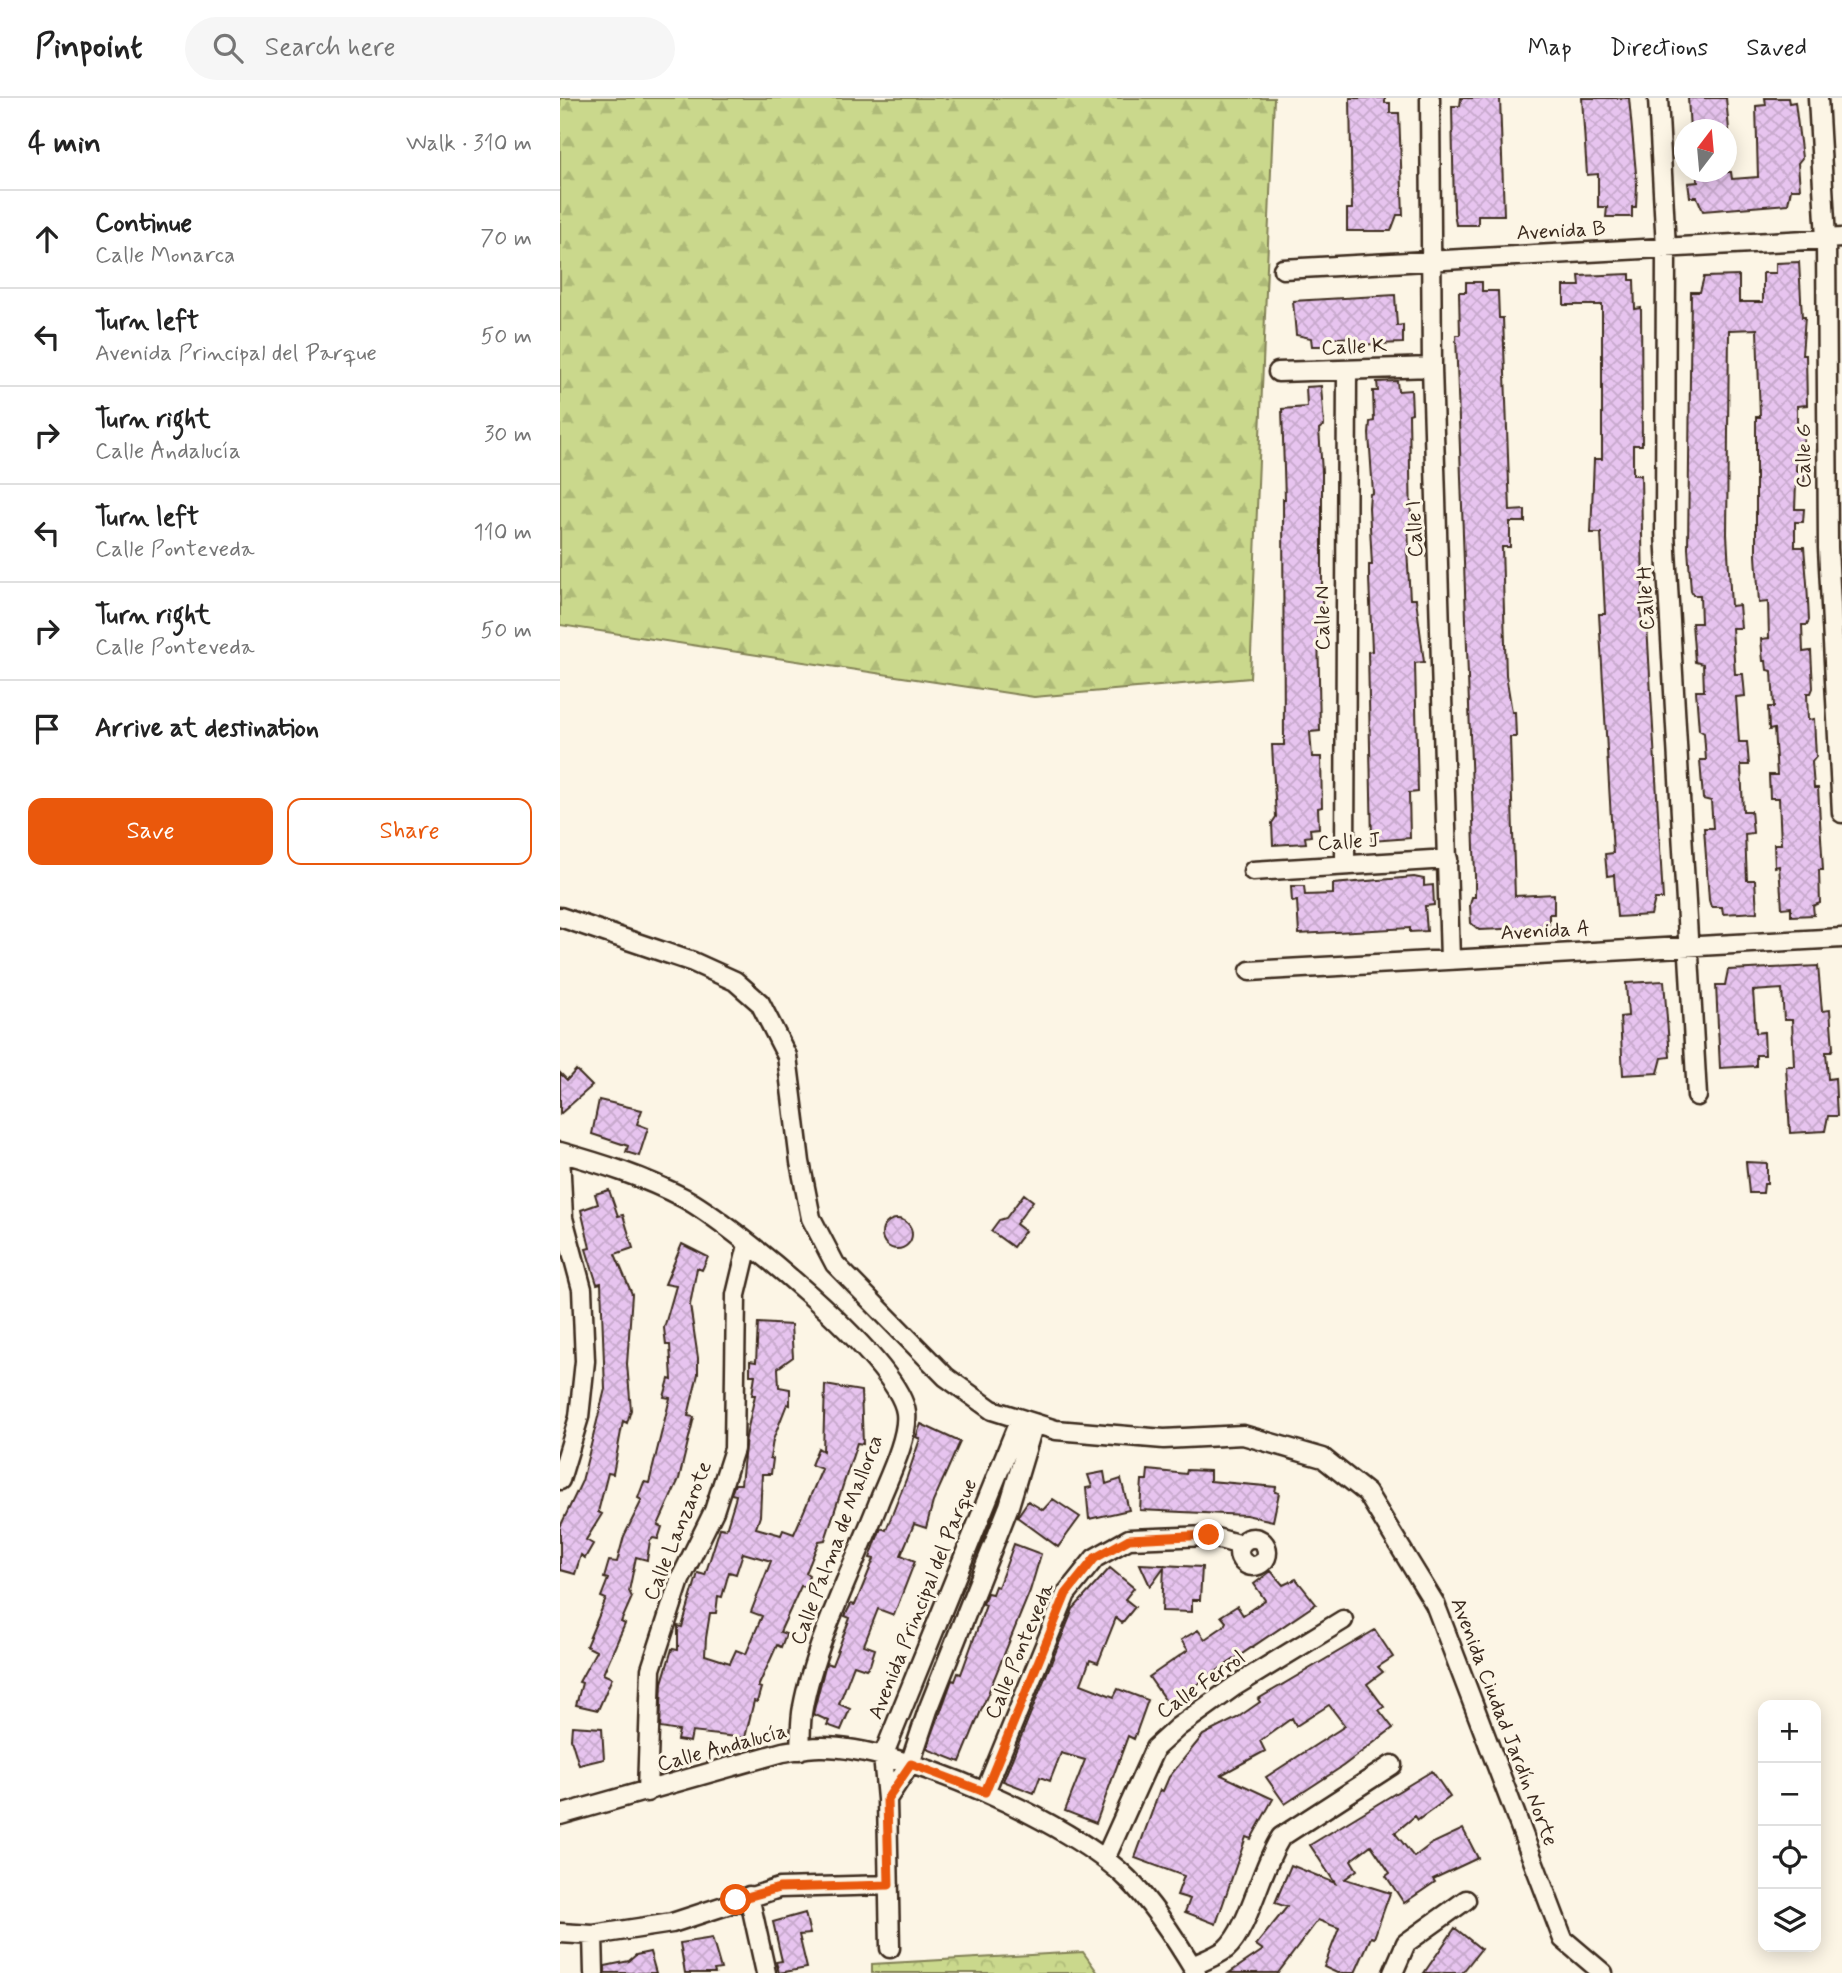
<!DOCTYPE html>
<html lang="en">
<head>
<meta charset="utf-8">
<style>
  :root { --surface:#fff; --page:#f6f6f6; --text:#222; --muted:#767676; --line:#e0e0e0; --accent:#ea580c }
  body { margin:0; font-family:Mynerve,sans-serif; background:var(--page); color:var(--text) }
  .controls { position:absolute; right:21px; bottom:21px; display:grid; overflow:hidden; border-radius:14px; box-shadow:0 4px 18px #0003 }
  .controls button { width:63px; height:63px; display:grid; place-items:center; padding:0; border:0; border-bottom:2px solid var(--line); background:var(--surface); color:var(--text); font:35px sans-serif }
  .compass { position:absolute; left:1114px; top:21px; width:63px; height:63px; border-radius:50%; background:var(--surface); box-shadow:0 4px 18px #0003; rotate:16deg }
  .stop { position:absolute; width:21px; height:21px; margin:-16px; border:5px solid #ea580c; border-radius:50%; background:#fff }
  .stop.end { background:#ea580c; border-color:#fff; box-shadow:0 2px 7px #0008 }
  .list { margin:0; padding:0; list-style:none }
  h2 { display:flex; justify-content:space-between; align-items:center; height:91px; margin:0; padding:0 28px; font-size:30px }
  h2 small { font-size:23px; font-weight:400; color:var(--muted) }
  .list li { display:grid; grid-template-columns:46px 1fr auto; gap:21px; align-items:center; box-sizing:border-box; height:98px; padding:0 28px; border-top:2px solid var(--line) }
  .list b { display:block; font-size:26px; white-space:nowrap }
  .list p { margin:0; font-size:23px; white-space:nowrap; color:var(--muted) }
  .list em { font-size:23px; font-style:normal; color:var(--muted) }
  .actions { display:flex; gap:14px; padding:21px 28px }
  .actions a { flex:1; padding:16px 0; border:2px solid var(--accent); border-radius:14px; text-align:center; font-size:24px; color:var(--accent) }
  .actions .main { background:var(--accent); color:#fff }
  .icon { flex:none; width:38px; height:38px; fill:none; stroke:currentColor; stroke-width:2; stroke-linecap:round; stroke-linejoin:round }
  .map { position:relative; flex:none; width:1282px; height:1875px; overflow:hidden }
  header { display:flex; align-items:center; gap:42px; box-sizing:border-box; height:98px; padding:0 35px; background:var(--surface); border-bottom:2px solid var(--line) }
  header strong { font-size:33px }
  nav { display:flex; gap:38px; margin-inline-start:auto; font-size:24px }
  .search { width:490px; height:63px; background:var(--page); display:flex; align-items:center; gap:18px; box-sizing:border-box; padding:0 24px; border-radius:38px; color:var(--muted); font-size:26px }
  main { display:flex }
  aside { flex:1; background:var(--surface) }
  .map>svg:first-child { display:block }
</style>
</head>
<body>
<header>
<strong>Pinpoint</strong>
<div class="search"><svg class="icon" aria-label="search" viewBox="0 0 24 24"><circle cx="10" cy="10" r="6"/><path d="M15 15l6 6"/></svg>Search here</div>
<nav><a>Map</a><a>Directions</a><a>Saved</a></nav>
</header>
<main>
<aside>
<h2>4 min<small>Walk · 310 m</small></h2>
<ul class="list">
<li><svg class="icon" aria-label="ahead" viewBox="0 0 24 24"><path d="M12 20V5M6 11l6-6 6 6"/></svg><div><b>Continue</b><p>Calle Monarca</p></div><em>70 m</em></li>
<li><svg class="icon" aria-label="left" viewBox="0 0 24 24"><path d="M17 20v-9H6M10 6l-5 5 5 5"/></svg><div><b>Turn left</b><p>Avenida Principal del Parque</p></div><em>50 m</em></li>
<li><svg class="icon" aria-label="right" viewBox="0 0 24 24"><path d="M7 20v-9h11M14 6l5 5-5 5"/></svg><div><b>Turn right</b><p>Calle Andalucía</p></div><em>30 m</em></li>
<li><svg class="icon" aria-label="left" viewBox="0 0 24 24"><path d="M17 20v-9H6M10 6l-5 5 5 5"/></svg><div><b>Turn left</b><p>Calle Ponteveda</p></div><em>110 m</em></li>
<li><svg class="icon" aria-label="right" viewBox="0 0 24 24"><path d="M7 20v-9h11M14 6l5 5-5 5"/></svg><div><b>Turn right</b><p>Calle Ponteveda</p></div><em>50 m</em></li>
<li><svg class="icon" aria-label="arrive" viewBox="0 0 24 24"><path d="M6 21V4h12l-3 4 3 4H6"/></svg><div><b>Arrive at destination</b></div></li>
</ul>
<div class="actions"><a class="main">Save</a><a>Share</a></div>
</aside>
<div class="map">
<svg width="1282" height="1875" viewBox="0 0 1282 1875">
  <defs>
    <pattern id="forest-firs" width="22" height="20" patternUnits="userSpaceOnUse" patternTransform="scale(1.75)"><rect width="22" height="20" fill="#cad88c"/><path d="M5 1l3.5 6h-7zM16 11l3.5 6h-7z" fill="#aeba78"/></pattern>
    <pattern id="park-crowns" width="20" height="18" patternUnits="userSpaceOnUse" patternTransform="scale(1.75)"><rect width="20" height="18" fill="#cad88c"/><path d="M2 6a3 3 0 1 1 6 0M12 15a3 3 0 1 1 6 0" fill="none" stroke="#aeba78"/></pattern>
    <pattern id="building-cross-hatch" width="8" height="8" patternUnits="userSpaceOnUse" patternTransform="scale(1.75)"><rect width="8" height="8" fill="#e7c4ef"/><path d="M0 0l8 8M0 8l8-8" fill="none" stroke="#c7a9cc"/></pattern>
  </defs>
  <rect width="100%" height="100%" fill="#fcf5e5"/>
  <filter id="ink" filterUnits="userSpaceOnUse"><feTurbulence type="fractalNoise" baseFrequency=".0143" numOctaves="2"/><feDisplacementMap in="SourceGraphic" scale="14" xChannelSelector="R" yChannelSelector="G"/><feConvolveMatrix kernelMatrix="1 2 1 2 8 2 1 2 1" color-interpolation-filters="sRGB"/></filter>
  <g filter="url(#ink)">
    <!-- forest -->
    <path fill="url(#forest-firs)" stroke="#828155" stroke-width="2" d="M0 0H714L690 580 474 599 0 527Z"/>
    <!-- park -->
    <path fill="url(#park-crowns)" stroke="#828155" stroke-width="2" d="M523 1854 538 1875H312V1866Z"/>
    <!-- building -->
    <path fill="url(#building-cross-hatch)" stroke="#3b2a1e" stroke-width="2" fill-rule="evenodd" d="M790 0H825V5H830V15H839L843 117H837L831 133H787V111H792Z
      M901 0H940L944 117H918V127H896L894 114 892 8H900Z
      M1022 0H1069L1077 86 1076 109H1072V119H1046L1047 109H1038V76L1027 77Z
      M1128 0H1166L1169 32H1130Z
      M1205 0H1228L1229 5 1235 4 1242 60 1238 65 1240 91H1231L1228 106 1143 113 1137 99H1130L1128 85 1138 84 1137 74H1171L1172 81 1198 79 1196 8 1206 7Z
      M1239 164 1242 219H1245L1242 257H1246L1247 307 1237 308V334H1244L1243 349 1237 348 1236 373H1245L1244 386H1236L1235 411H1244L1243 424H1235V449H1244L1247 485 1249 522 1247 527H1242L1243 554 1251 553 1253 590 1251 595H1247L1248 622 1254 621 1256 659 1252 664 1254 690H1258L1263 772H1259L1260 805 1253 808 1254 817 1231 818V809L1222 810 1219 768 1215 769 1214 746H1221L1219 700H1210L1209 677H1217L1214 631 1209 632 1208 609H1214L1212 573 1207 572 1206 563H1203L1201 541 1209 540 1208 504 1199 505 1196 457V319H1200L1197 231 1169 232 1167 436 1171 508 1179 507 1181 530H1172L1175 576H1183L1185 598 1176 599 1179 644H1187L1189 667H1181L1183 713H1191L1193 735 1185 736 1187 782H1195L1197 814 1163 816 1162 809H1151L1149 802 1144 730H1153L1151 703 1143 701 1140 662H1146L1144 635 1139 632 1136 593H1144L1143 566 1135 564 1132 525H1141L1140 497H1133L1131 493 1128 450 1131 194H1140L1144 179 1179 178V204H1203V175H1216V165Z
      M1070 176V182H1074L1075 211 1081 210 1082 347H1073V377H1081L1083 494 1080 499 1082 528 1087 527 1103 801H1095L1091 817 1057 819 1054 777 1047 778 1045 756 1053 755 1039 516H1045L1041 435H1031L1034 361H1042V207H1004V188H1020L1019 178Z
      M906 184H922V193H938L939 220H943L950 413 965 412V424H950V449H942L946 577 952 614H955L956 639H950L955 798 994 796V816H989V829L919 832 911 825 910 807 912 799H915V778L896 237H900L899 194H906Z
      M835 197 837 228 843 227V245L792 247V239L765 241 766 248H752L751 240 736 237 733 203Z
      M837 283 838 293 851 292 852 315 849 316 851 427H848L849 451H847L850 501H856L864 564 855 565 858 694 849 695 850 740 812 743 808 554 812 553 809 480V467H812L809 409 810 396 813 395 809 336 810 324 814 323 813 293H818L817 284Z
      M761 288 764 327 759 331 762 374V525L758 529 760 633 750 634 752 659H761L762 709 758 710 759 730 750 731 751 738 745 739 746 745 713 747 712 725 716 719 712 647H724L723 401H725L722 311 747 309 746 289Z
      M854 779 864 781V788L873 787 874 807 865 808 867 833 850 834V830L739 836 737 803 732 804 731 788H744L745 797 773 796V786Z
      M1258 868 1262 913 1270 912 1273 950 1271 954H1266L1268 981 1275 980 1277 1018H1268L1265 1033 1230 1035 1226 968H1234L1232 922H1224L1222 891 1193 893 1196 935 1204 934 1205 957H1196V968L1160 970 1156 887H1165L1168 872Z
      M1104 883 1110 959 1102 960 1098 975 1063 977 1060 919 1068 918 1066 885Z
      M16 972 32 988 0 1016V975L7 982Z
      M39 1002 82 1012 77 1026 88 1030 79 1058 66 1054 68 1048 32 1036Z
      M1186 1064 1207 1065V1086H1204L1203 1095H1189Z
      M49 1092 58 1118 63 1117 73 1150 55 1156 72 1196 67 1266 71 1312 67 1325 63 1323 53 1376 48 1375 38 1414 42 1416 26 1442 33 1446 25 1460 21 1457 15 1476 0 1472V1429L22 1383 45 1291 41 1185 37 1186 30 1164 26 1151 30 1150 21 1112 38 1106 35 1096Z
      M464 1096 473 1103 456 1126 465 1133 453 1149 431 1133 439 1122 446 1120Z
      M322 1136a15 15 0 1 1 30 0a15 15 0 1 1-30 0Z
      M122 1146 148 1159 142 1172 137 1170 130 1207 138 1260V1276L128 1318 134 1319 119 1381 98 1427 102 1429 98 1441 93 1440 90 1443 87 1462 76 1459 69 1493 72 1499 61 1524 65 1526 43 1576 52 1580 38 1612 16 1607 22 1585 19 1584 36 1553 26 1548 46 1501 41 1499 48 1481 44 1480 49 1463 57 1464 64 1438 82 1402 78 1400 84 1384 89 1385 110 1300 104 1299 109 1281 112 1282 110 1247H106L104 1230 116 1188 105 1186Z
      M198 1225 231 1227 233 1259 218 1270 219 1289 230 1291V1307L227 1306 213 1342 210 1360 213 1361 211 1376H202L200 1418 196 1430 221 1437 223 1432 234 1436 262 1371 251 1367 258 1350 263 1353 265 1287 301 1293 303 1346 297 1345 265 1442 259 1443 246 1475 249 1477 246 1489 241 1488 220 1534 226 1536 221 1549 217 1547 198 1589 201 1590 197 1604 194 1603 185 1640 132 1634 130 1644 117 1642 119 1633 100 1630 102 1585 112 1551 118 1552V1528L122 1529 138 1475 145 1477 160 1430 166 1431 175 1402 176 1397 171 1396 175 1386H181L186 1339 195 1297H192L195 1277H190V1263L196 1264ZM183 1455 211 1463 191 1514 202 1518 186 1556 176 1552 170 1565 145 1557 146 1540 150 1515H156L158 1498 162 1499 169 1474 176 1476Z
      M361 1326 400 1344 373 1404 366 1430 354 1426 341 1457 355 1463 334 1517 318 1511 304 1547 315 1551 310 1567 306 1571 294 1567 279 1606 290 1611 281 1632 267 1627 269 1623 253 1616 260 1588 266 1565 272 1567 290 1520 285 1518 291 1506 295 1507 314 1461 310 1460 316 1443 321 1430 326 1432 347 1379 360 1341 356 1339Z
      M588 1372 626 1376 627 1372 650 1373V1383L716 1389 715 1394 719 1395 713 1423 686 1417 580 1412 582 1382H587Z
      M544 1374 546 1386 561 1381 569 1412 529 1421 526 1390 532 1389 528 1377Z
      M493 1401 520 1419 498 1449 457 1419 468 1403 483 1412Z
      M454 1446 481 1456 470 1493 400 1664 367 1651 392 1582 395 1583 398 1575 401 1576 426 1507 423 1506 427 1495 432 1496 435 1488 438 1489Z
      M580 1466 642 1469 640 1502H632V1514L602 1513 604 1469 590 1488Z
      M550 1470 574 1490 565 1501 575 1509 562 1525 556 1520 538 1565 530 1562 521 1586 554 1599 558 1591 588 1602 574 1641 568 1638 536 1725 505 1713 525 1662 501 1655 490 1683 480 1679 474 1695 443 1683 513 1511Z
      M711 1473 723 1487 736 1481 756 1506 608 1606 589 1579 628 1552 621 1542 638 1532 645 1541 664 1528 666 1524 661 1518 677 1508 683 1517 705 1502 694 1486Z
      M815 1532 833 1559 818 1569 823 1574 807 1586 824 1609 819 1612 833 1630 783 1668 725 1706 706 1679 785 1628 769 1607 736 1628 732 1620 700 1643 705 1653 661 1677 713 1701 691 1741 686 1739 656 1826 625 1814 630 1801 617 1797 624 1778 575 1760 600 1692 603 1693 609 1679 643 1637 677 1620 700 1604 698 1601Z
      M12 1628 42 1630 44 1661 19 1667 11 1641Z
      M872 1673 890 1699 858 1722 855 1718 835 1735 854 1759 871 1746 903 1731 918 1760 873 1781 875 1784 844 1805 826 1778 830 1775 811 1747 791 1762 797 1772 785 1781 830 1795 814 1840 811 1839 795 1875H777L764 1869 779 1830 758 1822 718 1875H669L703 1852 696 1847 727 1809 715 1805 731 1767 775 1785 750 1747Z
      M245 1815 250 1836 239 1837 247 1870 219 1875 216 1864 222 1863 213 1824Z
      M895 1830 921 1851 902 1875H864Z
      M152 1840 161 1871 154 1872 155 1875H125L120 1845Z
      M90 1854 96 1875H45V1868L69 1863 76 1857Z"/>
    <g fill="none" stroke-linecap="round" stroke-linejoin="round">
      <defs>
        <path id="minor" d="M870 0 872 269 890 861
          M1098 0 1106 150 1105 435 1137 998
          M1258 0 1266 141 1268 450 1282 715
          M723 171 1282 140
          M718 274 872 269
          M785 767 787 272
          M693 773 888 761
          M0 819 133 864 175 883 200 905 227 958 240 1064 251 1120 275 1166 386 1279 432 1312 496 1332 604 1341 683 1337 763 1360 807 1395 875 1506 1003 1841 1043 1875
          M690 873 1282 840
          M0 1054C43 1066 84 1079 124 1100 172 1126 340 1263 346 1315 349 1338 329 1379 320 1401 296 1464 255 1544 243 1609 240 1623 241 1638 240 1652
          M0 1056 3 1120 22 1191 25 1263 19 1319 0 1382
          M679 1454a14 14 0 1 1 28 0a14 14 0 1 1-28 0Z
          M87 1694 91 1571 120 1482 154 1413 174 1351 176 1197 188 1147
          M425 1694 506 1496 535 1460 569 1441 649 1438 681 1447
          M327 1701 350 1666 368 1612 449 1408 474 1325
          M0 1717 223 1654C235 1652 248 1649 260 1649 339 1647 512 1725 568 1781 594 1807 617 1843 636 1875
          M545 1761 595 1650 618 1629 675 1588 783 1522
          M189 1798 206 1875
          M0 1835 33 1837 112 1825 219 1790 329 1787
          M33 1837 34 1875
          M330 1850 327 1701 323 1658 460 1321
          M632 1868C643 1863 657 1858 666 1851 689 1831 701 1769 721 1739L832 1667
          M833 1875 846 1845 906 1802"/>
      </defs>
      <!-- minor casing -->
      <use href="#minor" stroke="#3b2a1e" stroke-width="23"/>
      <!-- minor -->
      <use href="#minor" stroke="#fcf5e5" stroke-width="18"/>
    </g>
  </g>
  <g fill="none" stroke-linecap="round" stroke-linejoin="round" filter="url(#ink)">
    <!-- route -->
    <path stroke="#ea580c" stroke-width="9" d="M176 1802 219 1790 329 1787 327 1701 351 1666 425 1694 506 1496 535 1460 569 1441 649 1437"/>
  </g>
  <g text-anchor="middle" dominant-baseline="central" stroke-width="6" stroke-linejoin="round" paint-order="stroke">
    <!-- street labels -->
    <g font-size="21" fill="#3b2a1e" stroke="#fcf5e5">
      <text transform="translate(1001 133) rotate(-3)">Avenida B</text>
      <text transform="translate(794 249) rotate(-2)">Calle K</text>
      <text transform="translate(1244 358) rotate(-90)">Calle G</text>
      <text transform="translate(855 431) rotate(-92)">Calle I</text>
      <text transform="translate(1086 500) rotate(-93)">Calle H</text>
      <text transform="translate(763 520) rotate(-90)">Calle N</text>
      <text transform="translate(789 744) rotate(-3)">Calle J</text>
      <text transform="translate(985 833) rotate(-3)">Avenida A</text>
      <text transform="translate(118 1433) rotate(-68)">Calle Lanzarote</text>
      <text transform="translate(277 1442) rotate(-69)">Calle Palma de Mallorca</text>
      <text transform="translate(363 1501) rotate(-68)">Avenida Principal del Parque</text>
      <text transform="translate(460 1553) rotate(-67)">Calle Ponteveda</text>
      <text transform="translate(641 1587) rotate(-35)">Calle Ferrol</text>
      <text transform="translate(944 1624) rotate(69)">Avenida Ciudad Jardín Norte</text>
      <text transform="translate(162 1650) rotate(-15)">Calle Andalucía</text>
    </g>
  </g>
</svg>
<div class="controls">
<button>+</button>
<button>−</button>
<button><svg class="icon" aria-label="locate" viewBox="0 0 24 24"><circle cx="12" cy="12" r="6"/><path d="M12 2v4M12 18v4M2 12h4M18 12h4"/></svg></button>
<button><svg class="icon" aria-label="layers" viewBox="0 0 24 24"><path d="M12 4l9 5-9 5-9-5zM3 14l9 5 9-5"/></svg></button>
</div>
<svg class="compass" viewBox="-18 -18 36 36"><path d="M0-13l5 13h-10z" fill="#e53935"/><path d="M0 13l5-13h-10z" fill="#767676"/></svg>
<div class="stop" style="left:176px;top:1802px"></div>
<div class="stop end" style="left:649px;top:1437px"></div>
</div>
</main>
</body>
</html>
